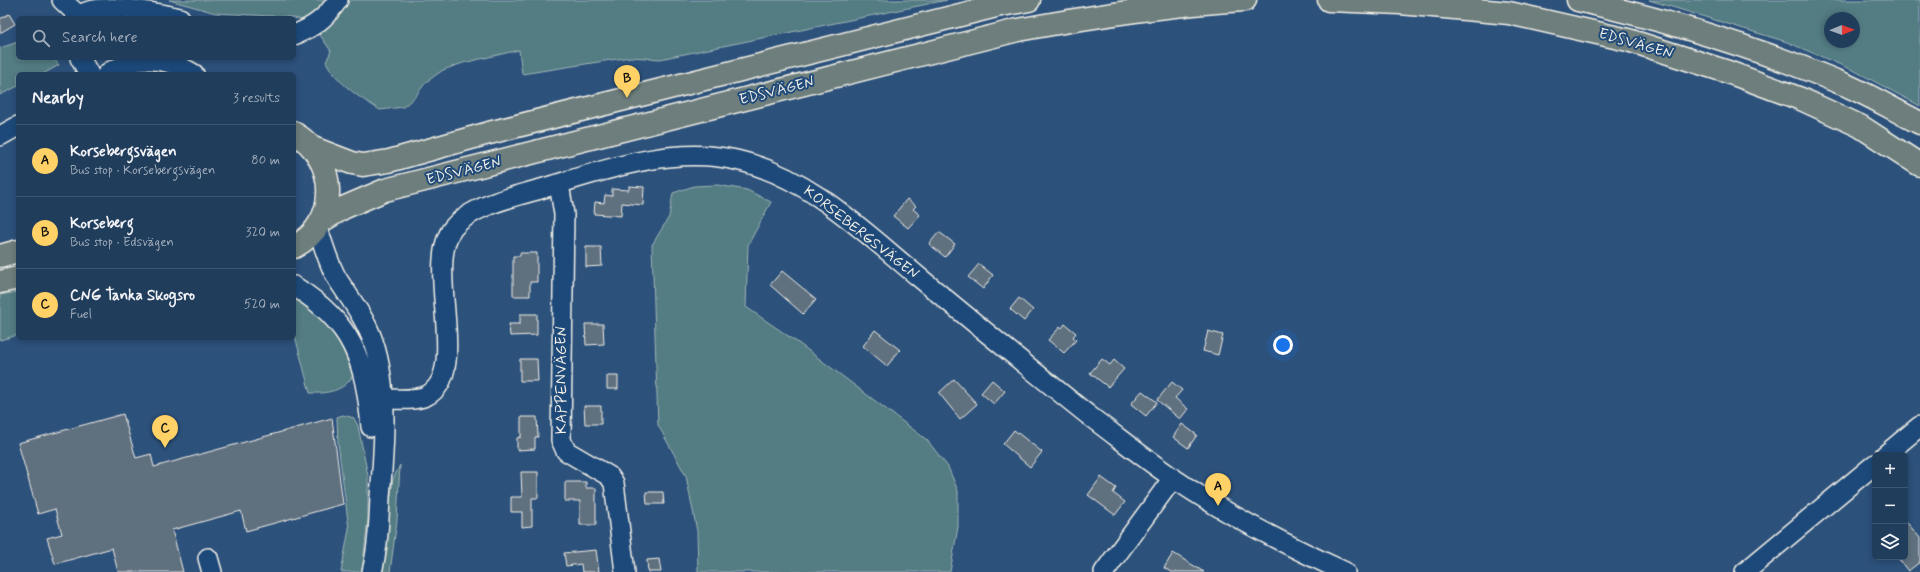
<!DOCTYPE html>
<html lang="en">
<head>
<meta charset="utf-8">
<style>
  :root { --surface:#213d5c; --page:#294462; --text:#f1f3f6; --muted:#a2aebb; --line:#3e5672; --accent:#ffd166 }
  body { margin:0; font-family:Mynerve,sans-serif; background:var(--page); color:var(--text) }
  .controls { position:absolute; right:12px; bottom:12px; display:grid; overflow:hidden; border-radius:6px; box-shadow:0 2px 6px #0003 }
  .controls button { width:36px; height:36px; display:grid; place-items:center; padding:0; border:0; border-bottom:1px solid var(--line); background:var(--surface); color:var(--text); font:20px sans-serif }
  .compass { position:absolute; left:1824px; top:12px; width:36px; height:36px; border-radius:50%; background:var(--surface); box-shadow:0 2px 6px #0003; rotate:89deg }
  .you { position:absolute; left:1283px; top:345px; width:14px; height:14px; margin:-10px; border:3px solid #fff; border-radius:50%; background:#1a73e8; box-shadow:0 0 0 6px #1a73e833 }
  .badge { display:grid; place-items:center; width:26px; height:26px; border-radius:50%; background:var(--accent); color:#111; font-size:13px; font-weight:700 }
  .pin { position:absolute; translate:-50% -33px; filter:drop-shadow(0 1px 2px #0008) }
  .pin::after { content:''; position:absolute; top:21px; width:14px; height:12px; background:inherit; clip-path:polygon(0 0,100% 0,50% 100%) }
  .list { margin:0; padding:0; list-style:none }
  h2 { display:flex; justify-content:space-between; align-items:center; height:52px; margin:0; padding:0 16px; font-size:17px }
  h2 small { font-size:13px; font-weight:400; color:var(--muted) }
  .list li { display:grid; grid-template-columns:26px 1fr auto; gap:12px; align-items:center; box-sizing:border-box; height:72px; padding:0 16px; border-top:1px solid var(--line) }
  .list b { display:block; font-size:15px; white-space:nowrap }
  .list p { margin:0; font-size:13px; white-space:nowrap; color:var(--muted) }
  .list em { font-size:13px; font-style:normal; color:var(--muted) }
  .icon { flex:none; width:22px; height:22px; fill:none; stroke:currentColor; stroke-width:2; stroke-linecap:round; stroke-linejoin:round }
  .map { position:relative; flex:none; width:1920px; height:572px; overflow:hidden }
  .search { position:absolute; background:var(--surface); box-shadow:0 2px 6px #0003; left:16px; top:16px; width:280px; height:44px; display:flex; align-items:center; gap:10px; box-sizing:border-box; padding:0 14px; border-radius:6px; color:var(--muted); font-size:15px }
  .panel { position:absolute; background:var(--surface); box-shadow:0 2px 6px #0003; left:16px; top:72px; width:280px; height:268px; border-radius:6px }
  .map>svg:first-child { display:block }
</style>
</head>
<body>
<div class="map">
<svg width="1920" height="572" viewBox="0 0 1920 572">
  <rect width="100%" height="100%" fill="#2c517b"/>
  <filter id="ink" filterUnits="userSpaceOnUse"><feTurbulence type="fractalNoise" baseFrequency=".025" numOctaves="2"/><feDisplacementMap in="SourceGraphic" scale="8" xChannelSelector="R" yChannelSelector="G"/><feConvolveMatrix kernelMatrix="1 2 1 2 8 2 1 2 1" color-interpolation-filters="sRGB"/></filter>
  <g filter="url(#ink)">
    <!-- green -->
    <path fill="#527c83" stroke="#a3b6b6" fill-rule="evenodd" d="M169 0H947L660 59 630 57 522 74 519 50 463 63 443 70 426 82 415 97 403 107 380 110C360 98 337 83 326 62L331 51 311 22 290 17 216 13Z
      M1649 0H1920V106L1855 71 1787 42ZM1830 18H1854V42H1830Z
      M18 42V58H53L59 65 43 74H18V86L0 95V48Z
      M717 185 747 190 771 202 748 245 746 307 797 342 927 440 948 467 958 491V527L950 572H698L697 531 686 476 658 425 652 245 669 217 673 193 694 186Z
      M18 292V335L0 340V295Z
      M294 294 330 326 344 352 353 375C345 391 326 394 310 393L294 332Z
      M343 415 354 418 358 426 368 476V518L362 572H341L349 529 338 443 337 417Z
      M400 465 397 520 390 572H381L393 479Z"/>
    <!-- building -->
    <path fill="#5f6f7f" stroke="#f4f1e8" d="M9 14 15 24 0 33V19Z
      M629 186 644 187 643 205 622 203 621 216 594 214 595 202 604 203 605 195 612 196V189L629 190Z
      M907 199 916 206 913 209 920 215 908 228 893 216Z
      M939 232 955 244 945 257 929 244Z
      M586 247H601L602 266 586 267Z
      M520 253H537V282H530V296H513V256H520Z
      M979 264 993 275 983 289 968 277Z
      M782 271 816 299 803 314 770 285Z
      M1019 298 1033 310 1024 321 1010 309Z
      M520 314H537V335L510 336 509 324H520Z
      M585 324H603L604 344 586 345Z
      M1065 324 1076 333 1073 337 1076 340 1064 353 1048 340 1060 327 1062 328Z
      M875 330 900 350 887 366 863 346Z
      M1208 331 1223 335 1218 355 1203 351Z
      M520 359H537L538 381H520Z
      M1102 359 1110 365 1114 360 1124 369 1108 387 1090 373Z
      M607 376H618V389H607Z
      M954 379 977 404 960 419 939 393Z
      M992 380 1005 391 994 404 981 393Z
      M1172 382 1182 390 1175 398 1188 409 1180 419 1157 400Z
      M1142 391 1157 402 1146 416 1131 404Z
      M584 406H601V424H585Z
      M123 414 136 458 151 454 154 467 332 418 343 504 246 531 241 511 172 530 183 572H118L112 548 55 564 47 538 62 534 55 509 38 514 18 443Z
      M521 417H537L538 437H535V449L517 450V438L521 437Z
      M1182 424 1197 435 1188 448 1173 437Z
      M1014 430 1042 452 1030 467 1003 444Z
      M521 472H538V498H532V526L522 527V512H511V497H522Z
      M1101 477 1116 488 1113 493 1125 502 1115 515 1088 495Z
      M565 482H586V488H596V525H580V501H565Z
      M646 492H663L664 504H647Z
      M1905 520 1920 538V562L1908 571 1897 557H1905Z
      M596 550 599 572H582L581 564 566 566 564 553Z
      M1173 553 1204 572H1171L1164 568Z
      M659 559 661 572H648L647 560Z"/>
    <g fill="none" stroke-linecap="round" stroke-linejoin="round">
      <defs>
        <path id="minor" d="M62 0 78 15
          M76 18C94 0 153 12 180 18
          M294 35C314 27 326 18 338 0
          M80 58 89 74
          M107 74C111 70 118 68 123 66 148 55 171 60 194 74
          M0 136 18 126
          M559 184 564 214 561 440 566 451 609 476 614 483 625 572
          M317 227C324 245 328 264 338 280 351 300 365 318 373 341 389 388 384 448 380 497 379 521 378 548 372 572
          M294 286C353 323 365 360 371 427
          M382 399C395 399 414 401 426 396 472 374 423 265 453 228 472 205 517 196 544 188 605 170 672 145 736 160 809 176 865 233 920 278 977 325 1034 372 1092 418 1119 438 1145 459 1173 478 1227 515 1286 545 1345 572
          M1885 455 1920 426
          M208 558 212 572
          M1104 572 1173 478
          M1745 572 1875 464"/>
        <path id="major" d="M1329 0 1400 3 1509 13 1628 40 1728 72 1801 99 1860 126 1920 165
          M1578 0C1666 20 1752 46 1836 81 1865 92 1892 109 1920 123
          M294 133C338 158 341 223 294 247
          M313 148 352 163 363 165 389 161 489 133 996 6 1029 0
          M320 222 343 208 385 190 1018 30C1094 16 1169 4 1245 0
          M0 256 18 251
          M0 282 18 278"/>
      </defs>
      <!-- minor casing -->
      <use href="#minor" stroke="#f4f1e8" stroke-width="22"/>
      <!-- major casing -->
      <use href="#major" stroke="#f4f1e8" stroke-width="25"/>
      <!-- minor -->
      <use href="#minor" stroke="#1f4a7a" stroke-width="19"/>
      <!-- major -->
      <use href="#major" stroke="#6d7e7c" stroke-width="22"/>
    </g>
  </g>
  <g text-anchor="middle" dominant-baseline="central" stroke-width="4" stroke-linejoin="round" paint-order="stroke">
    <!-- street labels -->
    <g font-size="15" fill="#f4f1e8" stroke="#1f4a7a">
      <text transform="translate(1636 44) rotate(16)">EDSVÄGEN</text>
      <text transform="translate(777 91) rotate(-14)">EDSVÄGEN</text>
      <text transform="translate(464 171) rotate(-14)">EDSVÄGEN</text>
      <text transform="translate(861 233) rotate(38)">KORSEBERGSVÄGEN</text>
      <text transform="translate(562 380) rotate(-90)">KAPPENVÄGEN</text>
    </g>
  </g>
</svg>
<div class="controls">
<button>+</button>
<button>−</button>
<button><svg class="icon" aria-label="layers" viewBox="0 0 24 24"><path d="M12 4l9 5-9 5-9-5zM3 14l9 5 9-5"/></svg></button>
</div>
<svg class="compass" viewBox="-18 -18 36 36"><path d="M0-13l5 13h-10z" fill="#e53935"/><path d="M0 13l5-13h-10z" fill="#a2aebb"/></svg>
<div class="you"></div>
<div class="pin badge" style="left:1218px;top:506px">A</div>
<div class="pin badge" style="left:627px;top:98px">B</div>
<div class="pin badge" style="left:165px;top:448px">C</div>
<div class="search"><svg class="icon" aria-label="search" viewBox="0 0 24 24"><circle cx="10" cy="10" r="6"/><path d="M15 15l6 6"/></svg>Search here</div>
<section class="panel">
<h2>Nearby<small>3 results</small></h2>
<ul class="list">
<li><span class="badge">A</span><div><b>Korsebergsvägen</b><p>Bus stop · Korsebergsvägen</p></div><em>80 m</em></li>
<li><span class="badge">B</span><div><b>Korseberg</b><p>Bus stop · Edsvägen</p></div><em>320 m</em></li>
<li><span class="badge">C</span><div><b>CNG Tanka Skogsro</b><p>Fuel</p></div><em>520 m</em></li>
</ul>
</section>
</div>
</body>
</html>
